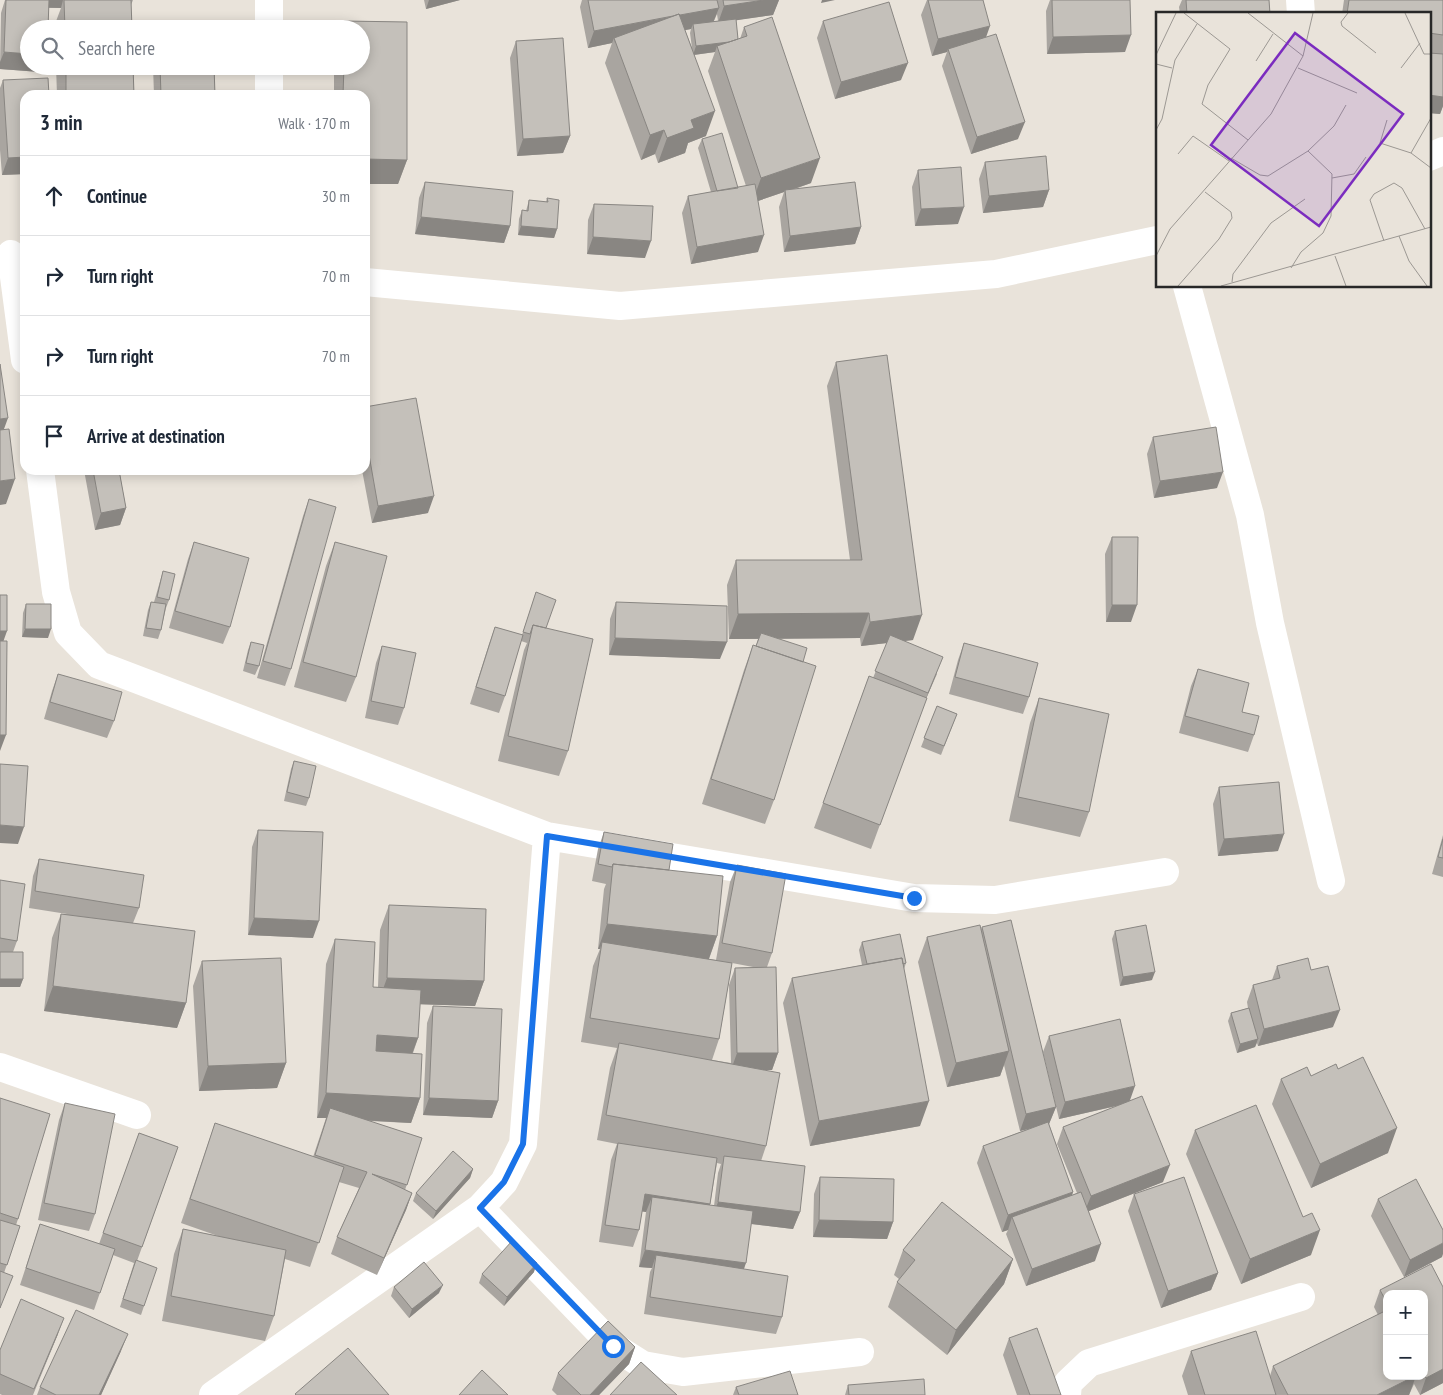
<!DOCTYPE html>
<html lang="en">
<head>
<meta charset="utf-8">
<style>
  :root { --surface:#fff; --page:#f6f6f7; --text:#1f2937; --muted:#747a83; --line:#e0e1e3 }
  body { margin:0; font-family:"PT Sans Narrow",sans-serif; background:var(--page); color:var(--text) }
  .controls { position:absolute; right:15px; bottom:15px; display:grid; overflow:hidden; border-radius:10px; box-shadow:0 2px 12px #0003 }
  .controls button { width:45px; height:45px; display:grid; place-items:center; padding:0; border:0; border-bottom:1px solid var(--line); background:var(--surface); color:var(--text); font:25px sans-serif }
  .stop { position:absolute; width:15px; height:15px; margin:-11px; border:4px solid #1a73e8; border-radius:50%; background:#fff }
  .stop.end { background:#1a73e8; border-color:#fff; box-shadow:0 1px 5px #0008 }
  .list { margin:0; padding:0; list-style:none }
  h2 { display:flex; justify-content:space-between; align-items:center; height:65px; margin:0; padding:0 20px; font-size:21px }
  h2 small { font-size:16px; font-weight:400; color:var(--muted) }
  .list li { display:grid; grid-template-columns:32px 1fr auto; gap:15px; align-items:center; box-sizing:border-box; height:80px; padding:0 20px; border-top:1px solid var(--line) }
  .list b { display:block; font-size:19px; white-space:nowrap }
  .list em { font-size:16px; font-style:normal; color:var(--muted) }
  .icon { flex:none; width:28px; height:28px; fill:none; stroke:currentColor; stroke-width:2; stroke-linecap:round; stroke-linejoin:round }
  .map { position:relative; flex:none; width:1443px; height:1395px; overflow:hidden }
  .search { position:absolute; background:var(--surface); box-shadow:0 2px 12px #0003; left:20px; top:20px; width:350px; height:55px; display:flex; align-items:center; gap:12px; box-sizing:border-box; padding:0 18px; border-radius:28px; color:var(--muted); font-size:19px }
  .panel { position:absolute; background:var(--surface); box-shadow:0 2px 12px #0003; left:20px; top:90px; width:350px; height:385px; border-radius:15px }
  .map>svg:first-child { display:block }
</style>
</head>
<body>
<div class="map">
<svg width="1443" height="1395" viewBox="0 0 1443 1395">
  <rect width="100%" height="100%" fill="#e9e3da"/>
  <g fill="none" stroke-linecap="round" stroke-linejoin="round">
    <!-- street -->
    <path stroke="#fff" stroke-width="28" d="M1300 0 1301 14
      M269 29V0
      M269 95V66
      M1429 157 1443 151
      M11 254 25 360
      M365 282 620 306 996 274 1157 240
      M1187 286 1250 515 1270 623 1331 881
      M40 470 56 592 68 633 99 665 547 836 914 898 995 900 1165 872
      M0 1067 137 1115
      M480 1208 613 1346 643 1365 683 1372 860 1352
      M213 1395 480 1208 504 1182 523 1144 547 836
      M1067 1395 1068 1383 1089 1363 1301 1297"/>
  </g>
  <!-- wall -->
  <path fill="#a9a5a0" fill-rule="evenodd" d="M5 0H133L131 5 132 29H55V24L61 8H49L40 72 0 69 1 13Z
    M424 0H460L426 9Z
    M582 0H779L773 15 736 20 738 39H740L744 27 811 183 792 190 861 227 855 244 784 252 779 207 784 192 758 201V252L691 264 682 213 688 196 711 192 698 148 702 139 738 188 746 186 708 71 715 52 694 55 706 136 688 143 685 153 658 163 655 154 641 160 605 63 612 43 588 48 580 7ZM717 14 718 21H714ZM691 29 690 33 692 48 685 30Z
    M927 0H983L986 37 1018 139 971 154 942 66 947 52 932 56 921 15Z
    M1050 0H1130L1125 52 1047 54 1046 11Z
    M1182 0H1269L1270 14H1180L1179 7Z
    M1344 0H1443V106L1440 114 1429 113V14H1342Z
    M344 21 407 22V160L398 184H365V95H334V66H361V29H341Z
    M823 21 901 80 835 99 817 38Z
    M516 41 570 136 563 153 517 156 510 58Z
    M56 66H133L134 95H57Z
    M153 66H214L215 95H154Z
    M3 80 25 95V174L2 175 0 150V88Z
    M985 162 1049 190 1043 207 983 213 979 179Z
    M918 170 958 224 915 226 912 187Z
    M425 182 510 226 504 243 415 234 419 198Z
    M547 198 557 229 554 238 518 235 519 219 522 210 526 211 529 200 546 202Z
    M594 204 645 258 587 254 588 220Z
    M836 362 913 640 904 641 937 674 926 699 871 849 814 828 869 676 873 678 887 643 861 646 860 638 778 639 803 662 774 800 765 824 702 804 744 670 753 645 756 646 758 639H729L727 585 736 560H850L827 386Z
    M365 407 428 513 372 523 362 470H365Z
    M1153 437 1217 488 1154 498 1147 454Z
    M84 470H119L126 508 120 525 95 530Z
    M309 499 291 669 285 686 257 678 303 516Z
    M1112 537 1131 622H1106L1105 554Z
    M194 542 230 627 223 644 169 628 188 559Z
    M335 542 356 677 346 702 294 687 326 566Z
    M163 571 169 600 166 608 161 630 158 639 143 636 148 610 151 602H154Z
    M536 592 546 628 568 751 559 776 498 761 524 650 527 643 521 641 505 696 499 713 470 704 489 644 495 627 522 635Z
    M616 602 720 659 609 655 610 619Z
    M26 604 48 638 22 637 23 613Z
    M251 642 259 666 255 675 243 671 248 650Z
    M964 643 1029 697 1023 714 949 694 958 660Z
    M382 646 404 708 398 725 365 718 376 663Z
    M1198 669 1242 712 1254 735 1248 752 1179 733 1191 686Z
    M58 674 114 721 107 738 44 719 52 691Z
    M1039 698 1089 812 1080 837 1009 821 1030 723Z
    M937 706 957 714 941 755 921 747Z
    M294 761 309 798 306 806 284 801 291 769Z
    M1219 787 1278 851 1218 856 1213 804Z
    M258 830 313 938 248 935 252 847Z
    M604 832 669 870 717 936 709 959 716 960 730 882 737 865 772 953 767 967 778 1053 772 1070H764L766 1146 761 1161 800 1212 793 1229 751 1224 744 1269 782 1317 776 1334 644 1314 650 1272 652 1268 639 1267 646 1212 642 1211 639 1230 633 1247 599 1242 611 1160 617 1144 597 1140 610 1068 617 1048 581 1042 593 966 600 949H598L604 889 606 884 592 881 598 849ZM732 963 753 967 735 968 729 985 731 1063 712 1060 719 1039ZM717 1163 721 1164 718 1173 714 1206 710 1205Z
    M1443 835V877L1432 874Z
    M39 859 139 908 133 923 186 1003 177 1028 44 1011 52 938 61 914H67L29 908 33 876Z
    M0 880 17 941 13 952 23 979 20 987H0Z
    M389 905 484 981 475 1006 420 1004 418 1038 413 1053 420 1098 411 1123 369 1121 422 1138 405 1190 412 1193 406 1210 377 1275 331 1254 337 1237 359 1188 339 1182 310 1267 285 1259 274 1316 265 1341 162 1321 174 1254 183 1229 218 1236 181 1223 215 1123 313 1157 326 1118H317L326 964 335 939 373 987H378L380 930Z
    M982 927 1056 1107 1049 1124 1073 1192 1072 1195 1077 1193 1057 1144 1063 1127 1121 1105 1059 1119 1043 1052 1049 1036 1130 1101 1163 1182 1089 1211 1095 1261 1026 1286 1006 1234 1008 1230 1002 1232 977 1163 983 1146 1028 1129 1020 1131 1004 1065 1000 1076 947 1087 918 962 927 937 981 929Z
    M1115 931 1152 980 1120 986 1112 939Z
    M862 942 906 963 904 969 920 1126 810 1146 783 1003 792 978 862 965 859 950Z
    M202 961 286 1063 277 1088 199 1091 193 986Z
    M1277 966 1311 970 1333 1027 1258 1046 1257 1043 1255 1047 1237 1053 1228 1021 1231 1013 1248 1008 1247 1002 1253 985 1272 980Z
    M433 1006 498 1101 492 1118 423 1115 427 1023Z
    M1311 1076 1388 1153 1311 1188 1272 1104 1281 1079Z
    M0 1098 18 1219 16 1225 20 1226 4 1273 0 1309Z
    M65 1103 95 1214 89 1231 38 1220 59 1120Z
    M1195 1130 1303 1217 1311 1255 1241 1284 1186 1154Z
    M139 1133 178 1147 137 1261 144 1306 141 1315 120 1307 134 1263 113 1255 94 1310 20 1285 40 1224 99 1244Z
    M473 1169 470 1178 433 1219 413 1201 416 1193Z
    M820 1177 893 1222 887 1239 813 1237 814 1194Z
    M1134 1194 1218 1273 1211 1290 1161 1308 1128 1211Z
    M1378 1199 1442 1257 1404 1277 1371 1216Z
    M903 1250 1013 1259 1004 1284 947 1355 888 1307 897 1282 899 1279 894 1275Z
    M534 1272 504 1306 479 1283 482 1274Z
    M394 1287 439 1293 409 1318 391 1296Z
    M1443 1287V1383L1420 1395 1414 1384 1409 1395H1188L1182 1376 1191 1351 1270 1376 1273 1366 1378 1315 1374 1307 1380 1290ZM1387 1294H1424V1376H1387Z
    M58 1334 33 1395H2L0 1394V1350Z
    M1009 1338 1061 1395H1017L1003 1355Z
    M635 1347 629 1364 599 1395H557L552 1390 558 1373Z
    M121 1351 101 1395H37L40 1387Z
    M848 1385 925 1395H845Z
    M736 1387 798 1395H733Z"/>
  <!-- shaded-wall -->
  <path fill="#898682" d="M31 0H63L61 8 29 7Z
    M429 0H460L426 9Z
    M764 0H779L773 15 718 23 724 6Z
    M822 0H835L821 3Z
    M719 8 712 25 693 24 691 29 615 43 614 38 612 43 588 48 594 31Z
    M990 26 984 43 948 49 947 52 932 56 938 39Z
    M1131 35 1125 52 1047 54 1053 37Z
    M738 41 717 46 715 52 693 55 696 46Z
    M4 52 29 54V66H42L40 72 0 69V62Z
    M908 63 901 80 835 99 841 82Z
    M1429 95 1443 97V106L1440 114 1429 113Z
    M715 111 706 136 688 143 685 153 658 163 667 138 691 120Z
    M1025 122 1018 139 971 154 977 137Z
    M664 130 655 154 641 160 650 135Z
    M570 136 563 153 517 156 523 139Z
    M25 157V174L2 175 8 158Z
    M820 158 811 183 785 192V190L784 192 752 203 761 178Z
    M365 159 407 160 398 184H365Z
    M1049 190 1043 207 983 213 989 196Z
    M964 207 958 224 915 226 921 209Z
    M421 217 510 226 504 243 415 234Z
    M521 226 557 229 554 238 518 235Z
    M861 227 855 244 784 252 790 236Z
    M764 235 758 252 691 264 697 247Z
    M593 237 651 241 645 258 587 254Z
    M8 418 0 440V419Z
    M1223 472 1217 488 1154 498 1160 481Z
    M15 479 6 504 0 505V481Z
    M434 496 428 513 372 523 378 506Z
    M126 508 120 525 95 530 101 513Z
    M1112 605H1137L1131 622H1106Z
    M869 613 860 638 729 639 738 614Z
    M922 615 913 640 861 646 870 622Z
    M25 629H51L48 638 22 637Z
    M0 631H7L1 648H0Z
    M615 638 727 642 720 659 609 655Z
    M943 657 926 699 871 849 928 693Z
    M0 735H6L0 751Z
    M0 825 24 827 18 844 0 843Z
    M1284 834 1278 851 1218 856 1224 839Z
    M254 918 319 921 313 938 248 935Z
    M607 924 717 936 708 961 602 942 600 949H598Z
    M1155 972 1152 980 1120 986 1123 977Z
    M387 978 484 981 475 1006 378 1003Z
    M0 979H23L20 987H0Z
    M53 986 186 1003 177 1028 44 1011Z
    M1340 1010 1333 1027 1258 1046 1264 1029Z
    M377 1035 418 1038 409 1062 368 1060Z
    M1258 1039 1255 1047 1237 1053 1240 1044Z
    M1009 1051 1000 1076 947 1087 956 1063Z
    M737 1053H778L772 1070H731Z
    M286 1063 277 1088 199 1091 208 1066Z
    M1135 1086 1129 1103 1059 1119 1065 1102Z
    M326 1093 420 1098 411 1123 326 1118 330 1108 326 1118H317Z
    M429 1098 498 1101 492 1118 423 1115Z
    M929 1101 920 1126 810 1146 819 1121Z
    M1056 1107 1049 1124 1020 1131 1026 1114Z
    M1397 1128 1388 1153 1311 1188 1320 1164Z
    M1170 1165 1163 1182 1084 1213 1091 1196Z
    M473 1169 470 1178 433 1219 436 1211Z
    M1073 1192 1067 1209 1012 1217 1008 1230 1002 1232 1008 1215Z
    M412 1193 406 1210 377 1275 384 1258Z
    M645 1194 710 1204 704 1220 652 1197 646 1212 639 1211Z
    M718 1202 800 1212 793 1229 712 1219Z
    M819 1220 893 1222 887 1239 813 1237Z
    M1320 1230 1311 1255 1241 1284 1250 1259Z
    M1443 1243V1254L1442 1257 1404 1277 1410 1260Z
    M1101 1244 1095 1261 1026 1286 1032 1269Z
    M645 1250 746 1263 740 1280 656 1255 652 1268 639 1267Z
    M1013 1259 1004 1284 947 1355 956 1330Z
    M537 1263 534 1272 504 1306 507 1297Z
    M1218 1273 1211 1290 1161 1308 1168 1291Z
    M443 1285 439 1293 409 1318 412 1309Z
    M64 1318 58 1334 32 1395Z
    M128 1334 121 1351 101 1395H99Z
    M635 1347 629 1364 599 1395H590Z
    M1443 1369V1383L1420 1395 1426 1378Z
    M1415 1376H1416L1409 1395H1377Z"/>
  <!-- building -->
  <path fill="#c4c0ba" stroke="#898682" d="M6 0H49L48 29H29V54L4 52Z
    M64 0H131L132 29H65Z
    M588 0H717L719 8 680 15 679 14 673 16 594 31Z
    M723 0H764L724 6Z
    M928 0H983L990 26 938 39Z
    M1052 0H1130L1131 35 1053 37Z
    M1186 0H1269L1270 14H1187Z
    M1349 0H1443V35L1429 33V14H1347Z
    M889 2 908 63 841 82 823 21Z
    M679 14 715 111 691 120 694 128 667 138 664 130 650 135 614 38Z
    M772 17 820 158 761 178 717 46 747 36 744 27Z
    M736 19 738 39 729 42 696 46 693 24Z
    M344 21 407 22V160L365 159V95H343L344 66H361V29H344Z
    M996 34 1025 122 977 137 948 49Z
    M563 38 570 136 523 139 516 41Z
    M1429 53 1443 54V97L1429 95Z
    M66 66H133L134 95H66Z
    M160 66H214L215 95H161Z
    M48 78 49 95H25V157L8 158 3 80Z
    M722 133 738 188 717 191 702 139Z
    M1046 156 1049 190 989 196 985 162Z
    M961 167 964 207 921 209 918 170Z
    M425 182 513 191 510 226 421 217Z
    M855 182 861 227 790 236 785 190Z
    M755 184 764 235 697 247 688 196Z
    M547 198 559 200 557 229 521 226 522 210 528 211 529 200 548 202Z
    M594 204 653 206 651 241 593 237Z
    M887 355 922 615 870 622 869 613 738 614 736 560H862L836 362Z
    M0 364 8 418 0 419Z
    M416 398 434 496 378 506 365 432V407Z
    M1216 427 1223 472 1160 481 1153 437Z
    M9 429 15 479 0 481V430Z
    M93 470H119L126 508 101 513Z
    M309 499 336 507 291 669 263 661Z
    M1112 537H1138L1137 605H1112Z
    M194 542 249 558 230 627 175 611Z
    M335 542 387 556 356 677 303 662Z
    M163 571 175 574 169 600 157 597Z
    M536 592 556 600 546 628 533 625 530 634 523 632Z
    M0 595H7V631H0Z
    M151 602 166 604 161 630 146 628Z
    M616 602 727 606V642L615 638Z
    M26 604H51V629H25Z
    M533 625 593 639 568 751 508 736Z
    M495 627 523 635 505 696 476 687Z
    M761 633 807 648 803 662 756 646Z
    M890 635 943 657 928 693 875 671Z
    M0 641H7L6 735H0Z
    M251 642 264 645 259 666 246 663Z
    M964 643 1038 663 1029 697 955 677Z
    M753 645 816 666 774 800 711 779Z
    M382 646 416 653 404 708 371 701Z
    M1198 669 1249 683 1242 712 1259 716 1254 735 1185 716Z
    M58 674 122 692 114 721 50 702Z
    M869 676 927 698 880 825 823 803Z
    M1039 698 1109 714 1089 812 1018 797Z
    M937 706 957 714 944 746 924 738Z
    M294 761 316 766 309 798 287 792Z
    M0 764 28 766 24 827 0 825Z
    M1279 782 1284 834 1224 839 1219 787Z
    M258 830 323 832 319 921 254 918Z
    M604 832 673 844 669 870 613 864 612 867 598 864Z
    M1443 839V858L1438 857Z
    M39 859 144 875 139 908 35 891Z
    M613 864 723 876 717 936 607 924Z
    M737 865 786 874 772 953 722 943Z
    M0 880 25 884 17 941 0 938Z
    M389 905 486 909 484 981 387 978Z
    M61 914 195 931 186 1003 53 986Z
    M1011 920 1056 1107 1026 1114 982 927Z
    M980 925 1009 1051 956 1063 927 937Z
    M1146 925 1155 972 1123 977 1115 931Z
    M900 934 906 963 903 964 902 958 867 964 862 942Z
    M335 939 375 942 373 987 421 990 418 1038 377 1035 376 1051 422 1054 420 1098 326 1093Z
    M602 942 732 963 719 1039 590 1018Z
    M0 952H23V979H0Z
    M281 958 286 1063 208 1066 202 961Z
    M902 958 929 1101 819 1121 792 978Z
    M1308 958 1311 970 1328 966 1340 1010 1264 1029 1253 985 1280 978 1277 966Z
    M776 967 778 1053H737L735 968Z
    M433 1006 502 1009 498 1101 429 1098Z
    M1249 1008 1258 1039 1240 1044 1231 1013Z
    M1120 1019 1135 1086 1065 1102 1049 1036Z
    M619 1043 780 1073 766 1146 606 1115Z
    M1363 1057 1397 1128 1320 1164 1281 1079 1307 1067 1311 1076 1336 1064 1338 1069Z
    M1142 1096 1170 1165 1091 1196 1063 1127Z
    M0 1098 50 1114 18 1219 0 1213Z
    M65 1103 115 1114 95 1214 44 1203Z
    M1256 1105 1303 1217 1312 1213 1320 1230 1250 1259 1195 1130Z
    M330 1108 422 1138 407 1185 372 1174 412 1193 384 1258 337 1237 367 1172 315 1155Z
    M1048 1122 1073 1192 1008 1215 983 1146Z
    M215 1123 344 1167 319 1243 190 1199Z
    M139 1133 178 1147 142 1247 103 1233Z
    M618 1143 717 1158 710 1204 645 1194 639 1230 605 1225Z
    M453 1151 473 1169 436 1211 416 1193Z
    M724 1156 805 1166 800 1212 718 1202Z
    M820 1177 894 1179 893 1222 819 1220Z
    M1184 1177 1218 1273 1168 1291 1134 1194Z
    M1416 1179 1443 1230V1243L1410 1260 1378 1199Z
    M1081 1192 1101 1244 1032 1269 1012 1217Z
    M652 1197 753 1211 746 1263 645 1250Z
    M942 1202 1013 1259 956 1330 897 1282 915 1260 903 1250Z
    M0 1220 20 1226 7 1265 0 1263Z
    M40 1224 115 1249 100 1293 26 1268Z
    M183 1229 286 1250 274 1316 171 1296Z
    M512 1241 537 1263 507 1297 482 1274Z
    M656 1255 788 1276 782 1317 650 1297Z
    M136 1260 157 1268 144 1306 123 1299Z
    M424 1262 443 1285 412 1309 394 1287Z
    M1431 1264 1443 1287V1369L1426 1378 1424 1375V1294H1387V1303L1380 1290Z
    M0 1271 13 1276 0 1308Z
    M21 1299 64 1318 34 1389 0 1374V1350Z
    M76 1310 128 1334 99 1395H56L40 1387Z
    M1385 1311 1387 1315V1376H1415L1377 1395H1288L1273 1366Z
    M608 1321 635 1347 590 1395H581L558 1373Z
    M1037 1328 1061 1395H1030L1009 1338Z
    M1256 1331 1276 1395H1205L1191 1351Z
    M348 1348 389 1395H296L295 1394Z
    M641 1362 677 1395H610Z
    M482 1370 508 1395H459Z
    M790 1371 798 1395H739L736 1387Z
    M924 1379 925 1395H849L848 1385Z"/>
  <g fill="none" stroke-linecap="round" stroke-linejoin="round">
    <!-- route -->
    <path stroke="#1a73e8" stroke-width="6" d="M613 1346 480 1208 504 1182 523 1144 547 836 914 898"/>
  </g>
  <!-- overview -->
  <g transform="translate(1156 12)">
    <rect width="275" height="275" fill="#e9e3da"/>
    <path fill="none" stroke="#9c9893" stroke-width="1" d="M28 1 74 37 52 73 46 92 92 128M92 1 147 44M192 1 185 10 186 14 220 41M249 1 268 42H275M0 43 20 1M100 49 117 22M0 52 16 56M142 56 201 81M245 56 264 31M231 108 224 131 255 141 275 156M0 118 6 107 19 48 41 12M255 141 275 106M22 142 37 124 73 149M75 146 104 163 112 164 152 139 178 114 190 93M176 166 198 162 210 145M243 224 253 249 271 274M228 229 214 188 218 182 238 171 246 176 269 217M0 244 14 217 115 102 147 44 157 1M179 244 190 274M135 256 145 240 167 221 175 204 176 162 152 139M76 270 77 262 115 211 149 187M22 274 63 227 76 206 75 200 49 180M65 274 275 215"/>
    <path fill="#7b2cbf" fill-opacity="0.15" stroke="#7b2cbf" stroke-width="2.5" d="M139 21 247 102 163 214 55 133Z"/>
    <rect width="275" height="275" fill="none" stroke="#282828" stroke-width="2.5"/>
  </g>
</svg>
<div class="controls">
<button>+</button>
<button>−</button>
</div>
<div class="stop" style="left:613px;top:1346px"></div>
<div class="stop end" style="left:914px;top:898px"></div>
<div class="search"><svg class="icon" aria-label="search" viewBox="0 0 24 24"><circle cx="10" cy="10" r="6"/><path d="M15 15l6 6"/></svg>Search here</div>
<section class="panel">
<h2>3 min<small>Walk · 170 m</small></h2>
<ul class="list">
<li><svg class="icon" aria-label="ahead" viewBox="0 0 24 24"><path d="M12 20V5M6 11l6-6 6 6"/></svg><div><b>Continue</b></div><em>30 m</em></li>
<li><svg class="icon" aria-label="right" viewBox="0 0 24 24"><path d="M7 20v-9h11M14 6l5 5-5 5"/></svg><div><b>Turn right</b></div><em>70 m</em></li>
<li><svg class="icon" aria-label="right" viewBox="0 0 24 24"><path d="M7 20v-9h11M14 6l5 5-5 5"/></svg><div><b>Turn right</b></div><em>70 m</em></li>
<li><svg class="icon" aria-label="arrive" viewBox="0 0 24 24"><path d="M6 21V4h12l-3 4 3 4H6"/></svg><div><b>Arrive at destination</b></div></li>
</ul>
</section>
</div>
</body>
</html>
